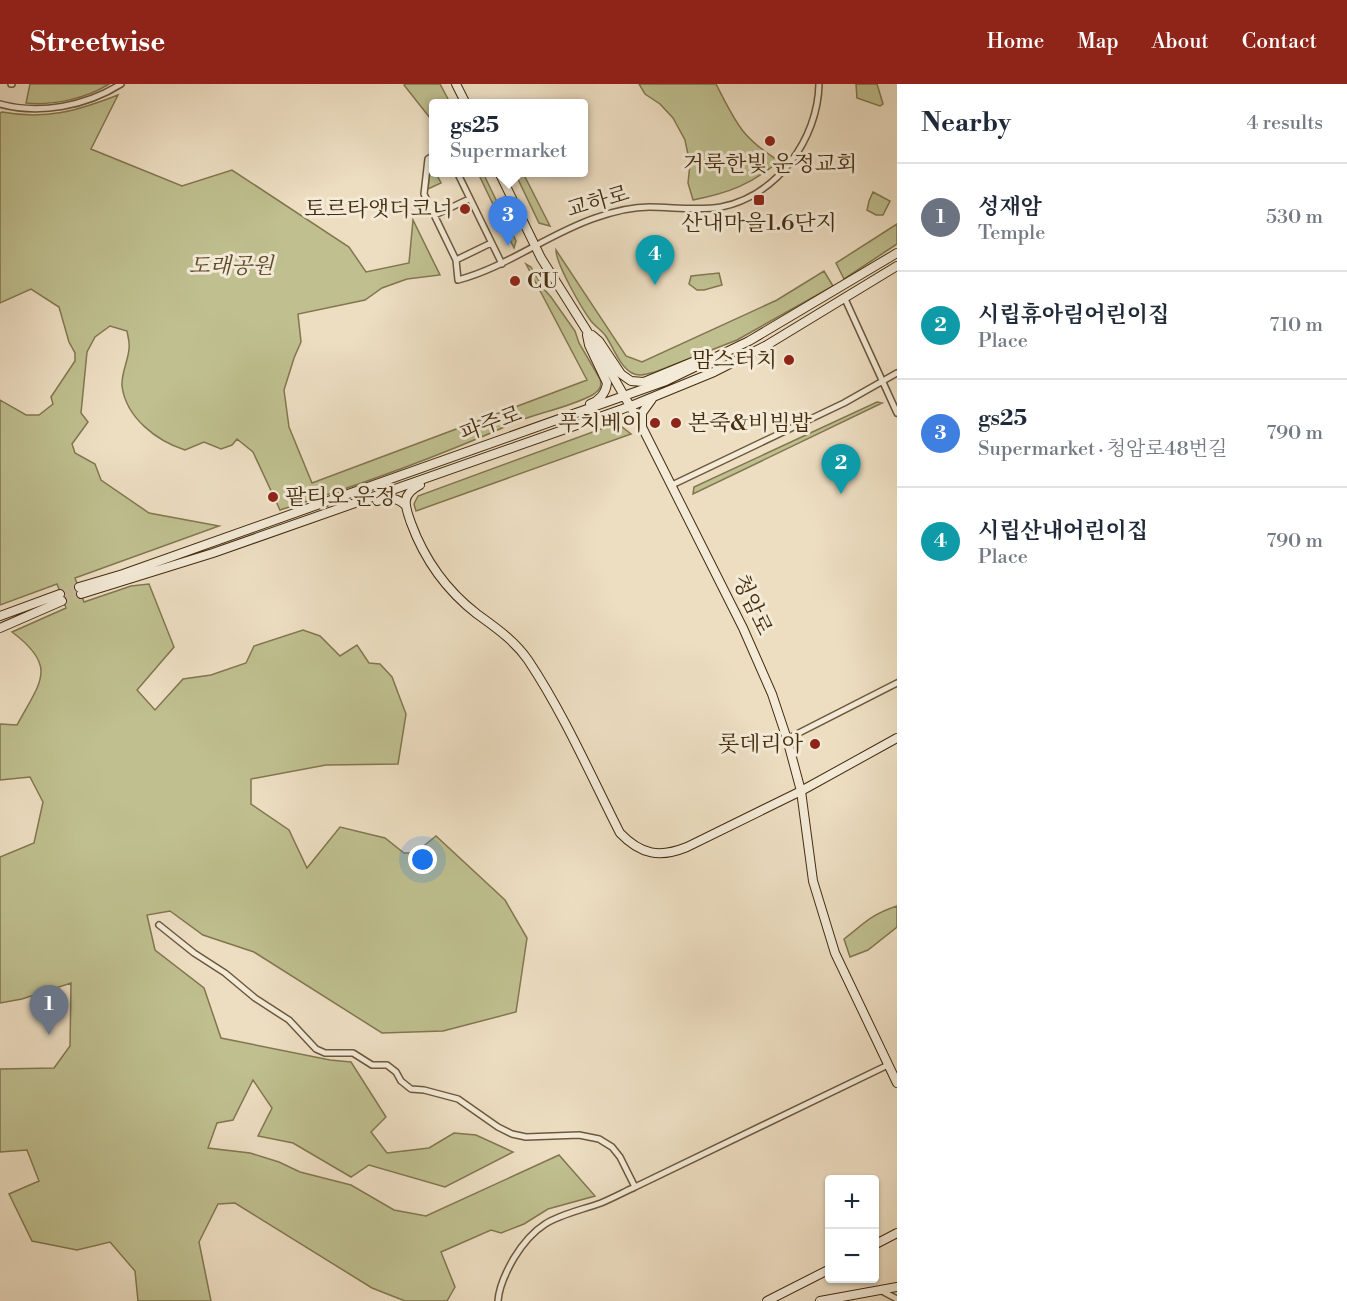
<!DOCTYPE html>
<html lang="en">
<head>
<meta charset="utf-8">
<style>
  :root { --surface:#fff; --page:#f2f2f3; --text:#1f2937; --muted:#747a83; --line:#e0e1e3; --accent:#8f2418 }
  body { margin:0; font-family:"Libre Bodoni","Noto Serif KR",serif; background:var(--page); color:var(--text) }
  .controls { position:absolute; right:18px; bottom:18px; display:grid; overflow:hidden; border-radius:6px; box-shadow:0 2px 4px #0004 }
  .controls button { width:54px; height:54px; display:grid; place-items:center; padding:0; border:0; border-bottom:2px solid var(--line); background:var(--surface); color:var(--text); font:30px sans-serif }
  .you { position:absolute; left:423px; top:776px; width:21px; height:21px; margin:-15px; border:4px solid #fff; border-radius:50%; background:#1a73e8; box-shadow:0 0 0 9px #1a73e833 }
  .badge { display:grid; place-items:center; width:39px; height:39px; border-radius:50%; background:var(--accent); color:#fff; font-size:20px; font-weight:700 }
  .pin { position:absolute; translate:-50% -50px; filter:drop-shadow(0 2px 3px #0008) }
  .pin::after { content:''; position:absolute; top:32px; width:21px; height:18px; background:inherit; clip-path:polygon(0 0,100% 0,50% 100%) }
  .popup { position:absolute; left:429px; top:15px; width:159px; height:78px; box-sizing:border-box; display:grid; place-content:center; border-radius:6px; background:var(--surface); filter:drop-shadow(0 2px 4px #0005); font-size:20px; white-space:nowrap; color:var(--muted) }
  .popup b { font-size:22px; color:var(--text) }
  .popup::after { content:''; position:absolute; left:50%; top:100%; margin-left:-12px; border:12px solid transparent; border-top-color:var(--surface) }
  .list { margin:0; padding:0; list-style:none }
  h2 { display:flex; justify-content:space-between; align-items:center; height:78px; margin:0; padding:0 24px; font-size:26px }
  h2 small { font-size:20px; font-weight:400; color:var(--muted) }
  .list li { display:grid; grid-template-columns:39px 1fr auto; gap:18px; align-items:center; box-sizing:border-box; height:108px; padding:0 24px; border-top:2px solid var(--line) }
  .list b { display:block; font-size:22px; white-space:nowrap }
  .list p { margin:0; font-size:20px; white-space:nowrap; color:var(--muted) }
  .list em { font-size:20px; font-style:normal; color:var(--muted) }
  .map { position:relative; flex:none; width:897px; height:1217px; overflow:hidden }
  header { display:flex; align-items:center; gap:36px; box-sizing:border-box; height:84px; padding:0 30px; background:var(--accent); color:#fff }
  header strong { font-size:28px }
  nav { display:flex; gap:33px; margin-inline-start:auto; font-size:21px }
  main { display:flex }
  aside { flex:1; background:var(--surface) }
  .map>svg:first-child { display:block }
</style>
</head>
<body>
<header>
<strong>Streetwise</strong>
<nav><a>Home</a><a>Map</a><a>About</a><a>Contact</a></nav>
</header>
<main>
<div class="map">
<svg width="897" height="1217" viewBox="0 0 897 1217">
  <rect width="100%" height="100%" fill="#eddec2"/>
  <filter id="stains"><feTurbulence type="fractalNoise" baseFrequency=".00333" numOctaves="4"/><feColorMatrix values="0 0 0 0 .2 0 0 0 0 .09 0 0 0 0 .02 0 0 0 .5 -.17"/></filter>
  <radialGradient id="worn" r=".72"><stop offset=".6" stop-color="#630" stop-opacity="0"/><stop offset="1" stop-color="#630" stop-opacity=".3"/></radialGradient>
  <!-- green -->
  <path fill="#bfbf8f" stroke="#82764f" stroke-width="1.5" d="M30 0H109C87 14 53 22 26 19Z
    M405 0H440L448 15 446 19 433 20V32L430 34 404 1Z
    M639 0H716C736 39 741 53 779 77 751 101 728 109 693 116L688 99 690 80 685 56 673 34 660 20 645 10Z
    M856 0H877L883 20 880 22 857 14Z
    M118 11 91 65 182 102 232 86 349 163 366 188 409 179 413 136 440 191 407 195 382 204 365 216 298 230 301 258 294 274 284 306 289 343 312 399 587 296 526 180 531 183 543 204 551 213 575 247 579 259 600 295C602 302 600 306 594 310 572 323 540 328 516 338 440 372 360 401 280 426L253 368 237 355 232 361 221 365 204 358 185 366C157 357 126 334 122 302 121 290 128 277 129 265 130 259 128 253 127 247L110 242 95 253 87 268 81 329 88 338 72 360 75 369 95 380 101 396 149 429 219 442 75 494 84 518 131 502 149 500 174 563 137 606 155 626 183 595 211 591 246 579 254 562 303 546 320 552 340 572 357 561 369 579 380 580 392 593 406 630 398 680 326 681 251 695V720L289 746 307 784 340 743 385 754 404 769H415L436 752 505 816 527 854 516 928 443 947 382 949 254 868 203 851 170 827 147 831 155 866 204 904 221 954 330 976 351 978 386 1033 371 1048 387 1069 429 1064 454 1049 476 1051 513 1068 445 1103 369 1081 351 1093 293 1059 258 1052 272 1024 253 996 233 1036 217 1039 208 1064 250 1069 279 1078 300 1088 351 1101 394 1126 426 1132 559 1071 595 1112 548 1125 524 1140 501 1149 491 1146 441 1168 455 1203 447 1217H405L372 1204 235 1119 218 1120 199 1158 211 1217H138L135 1187 110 1158 77 1166 32 1157 9 1110 39 1097 27 1066 0 1068V985L54 984 70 962 71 899 22 915 0 919V773L34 759 43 718 30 693 0 696V640L17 641C40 598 59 583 12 548L66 524 57 500 0 521V316L26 331H39L53 320 51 313 75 277V269L69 258 59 223 31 205 0 219V29L2 28C46 36 77 27 118 11Z
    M431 78 433 88 436 89 441 99 428 105Z
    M478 89H483L516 157 514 164Z
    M515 89H523L550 142 539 139Z
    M873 108 890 117 883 131H876L867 126 869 117Z
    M897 140V160L844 195 836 179Z
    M556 166 626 272 642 278 777 216 824 187 833 202 737 256 655 288C647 290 639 293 632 289 619 282 613 262 605 251 601 246 595 242 591 237 582 225 556 180 556 166Z
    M719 189 722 201 704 206H697L689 200 691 192Z
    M877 318 882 319 693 410 694 403Z
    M609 342 622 343 631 350 416 427 414 420 418 412Z
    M897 822V843L868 866 850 873 844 855C865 839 870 831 897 822Z"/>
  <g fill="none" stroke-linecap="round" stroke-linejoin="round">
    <!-- secondary-tunnel -->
    <path stroke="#cbba9e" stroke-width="8" stroke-dasharray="8 4" stroke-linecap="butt" d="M60 510 79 503
      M62 517 81 510"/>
    <defs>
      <path id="street" d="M11 0H12
        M0 20C40 31 86 22 121 0
        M433 72 428 75 424 110 456 176 458 196C507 183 548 150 595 134 612 128 631 123 649 123 673 123 697 127 721 123 777 112 818 55 819 0
        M457 88 502 180
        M435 131 469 115
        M456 176 491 159
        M845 215 897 329
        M672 401 844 319 897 289
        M787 655 897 599
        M159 841 194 869 225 889 255 914 289 936 316 965 325 969H353L372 981H387L396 988 401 997 411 1005 424 1006 458 1015 498 1043 512 1050 526 1053 579 1051 599 1055 612 1063 620 1073 635 1103
        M880 1206 897 1215
        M498 1217C499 1202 507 1186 514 1174 539 1133 560 1133 601 1119 613 1114 624 1108 635 1103L888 981"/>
      <path id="secondary" d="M456 0 466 20
        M499 88 541 174 587 247 642 343 743 544 772 610 787 655 801 707 813 797 835 869 897 999
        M587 251 589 261 607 299C606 309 599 317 590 320
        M592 251 599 257 621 290 631 297 644 298 700 275
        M642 342V329L652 315
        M420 401C400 411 405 422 411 439 425 477 446 506 477 530 496 544 514 556 528 576 564 630 591 692 620 749 641 771 660 774 687 763L801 707 897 654
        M377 417C389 413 397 413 406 422
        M79 503 123 490 666 297 749 257 897 169
        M81 510 213 469 631 322 714 288 767 261 897 182
        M0 532 60 510
        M0 544 62 517
        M874 1161 897 1149
        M767 1217 830 1185
        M820 1217 897 1203"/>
    </defs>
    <!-- street casing -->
    <use href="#street" stroke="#6e583c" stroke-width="8"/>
    <!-- secondary casing -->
    <use href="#secondary" stroke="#442c0f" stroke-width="10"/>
    <!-- street -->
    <use href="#street" stroke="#f3ead7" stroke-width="5"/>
    <!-- secondary -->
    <use href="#secondary" stroke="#f3ead7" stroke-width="8"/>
  </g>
  <!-- markers -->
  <g fill="#8f2418" stroke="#f3ead7" stroke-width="2">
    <circle cx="770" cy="57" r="6"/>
    <rect x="753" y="110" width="12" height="12" rx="3"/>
    <circle cx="465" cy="125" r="6"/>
    <circle cx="515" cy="197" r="6"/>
    <circle cx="789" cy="276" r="6"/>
    <circle cx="655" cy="339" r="6"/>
    <circle cx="676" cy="339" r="6"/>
    <circle cx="273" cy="413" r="6"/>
    <circle cx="815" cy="660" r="6"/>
  </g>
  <g text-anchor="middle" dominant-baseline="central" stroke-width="6" stroke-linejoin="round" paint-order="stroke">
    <!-- poi labels -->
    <g font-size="22" fill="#442c0f" stroke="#f3ead7" text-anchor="end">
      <text x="770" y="80" text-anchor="middle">거룩한빛 운정교회</text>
      <text x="453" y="125">토르타앳더코너</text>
      <text x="759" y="139" text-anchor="middle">산내마을1.6단지</text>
      <text x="527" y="197" text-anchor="start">CU</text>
      <text x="777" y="276">맘스터치</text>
      <text x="643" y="339">푸치베이</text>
      <text x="688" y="339" text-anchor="start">본죽&amp;비빔밥</text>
      <text x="285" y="413" text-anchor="start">팥티오 운정</text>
      <text x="803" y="660">롯데리아</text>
    </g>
    <!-- street labels -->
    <g font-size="22" fill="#442c0f" stroke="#f3ead7">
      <text transform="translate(598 118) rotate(-16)">교하로</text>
      <text transform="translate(491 340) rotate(-20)">파주로</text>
      <text transform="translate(752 521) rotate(65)">청암로</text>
    </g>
    <!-- park labels -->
    <g font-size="22" font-style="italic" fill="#5d4929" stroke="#f3ead7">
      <text x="231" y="182">도래공원</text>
    </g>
  </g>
  <rect width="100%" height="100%" filter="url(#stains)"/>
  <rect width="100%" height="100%" fill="url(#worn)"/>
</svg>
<div class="controls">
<button>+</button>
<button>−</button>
</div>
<div class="you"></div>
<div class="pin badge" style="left:49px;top:951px;background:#6b7280">1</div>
<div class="pin badge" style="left:841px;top:410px;background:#0f9aa8">2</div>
<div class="pin badge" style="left:508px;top:162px;background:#3f7fe0">3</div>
<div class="popup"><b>gs25</b>Supermarket</div>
<div class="pin badge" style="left:655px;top:201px;background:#0f9aa8">4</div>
</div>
<aside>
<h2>Nearby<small>4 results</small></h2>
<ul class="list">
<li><span class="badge" style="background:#6b7280">1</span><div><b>성재암</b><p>Temple</p></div><em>530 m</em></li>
<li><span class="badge" style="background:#0f9aa8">2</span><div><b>시립휴아림어린이집</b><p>Place</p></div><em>710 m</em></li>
<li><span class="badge" style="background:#3f7fe0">3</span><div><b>gs25</b><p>Supermarket · 청암로48번길</p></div><em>790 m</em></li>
<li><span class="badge" style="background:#0f9aa8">4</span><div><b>시립산내어린이집</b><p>Place</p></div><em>790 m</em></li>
</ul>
</aside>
</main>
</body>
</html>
